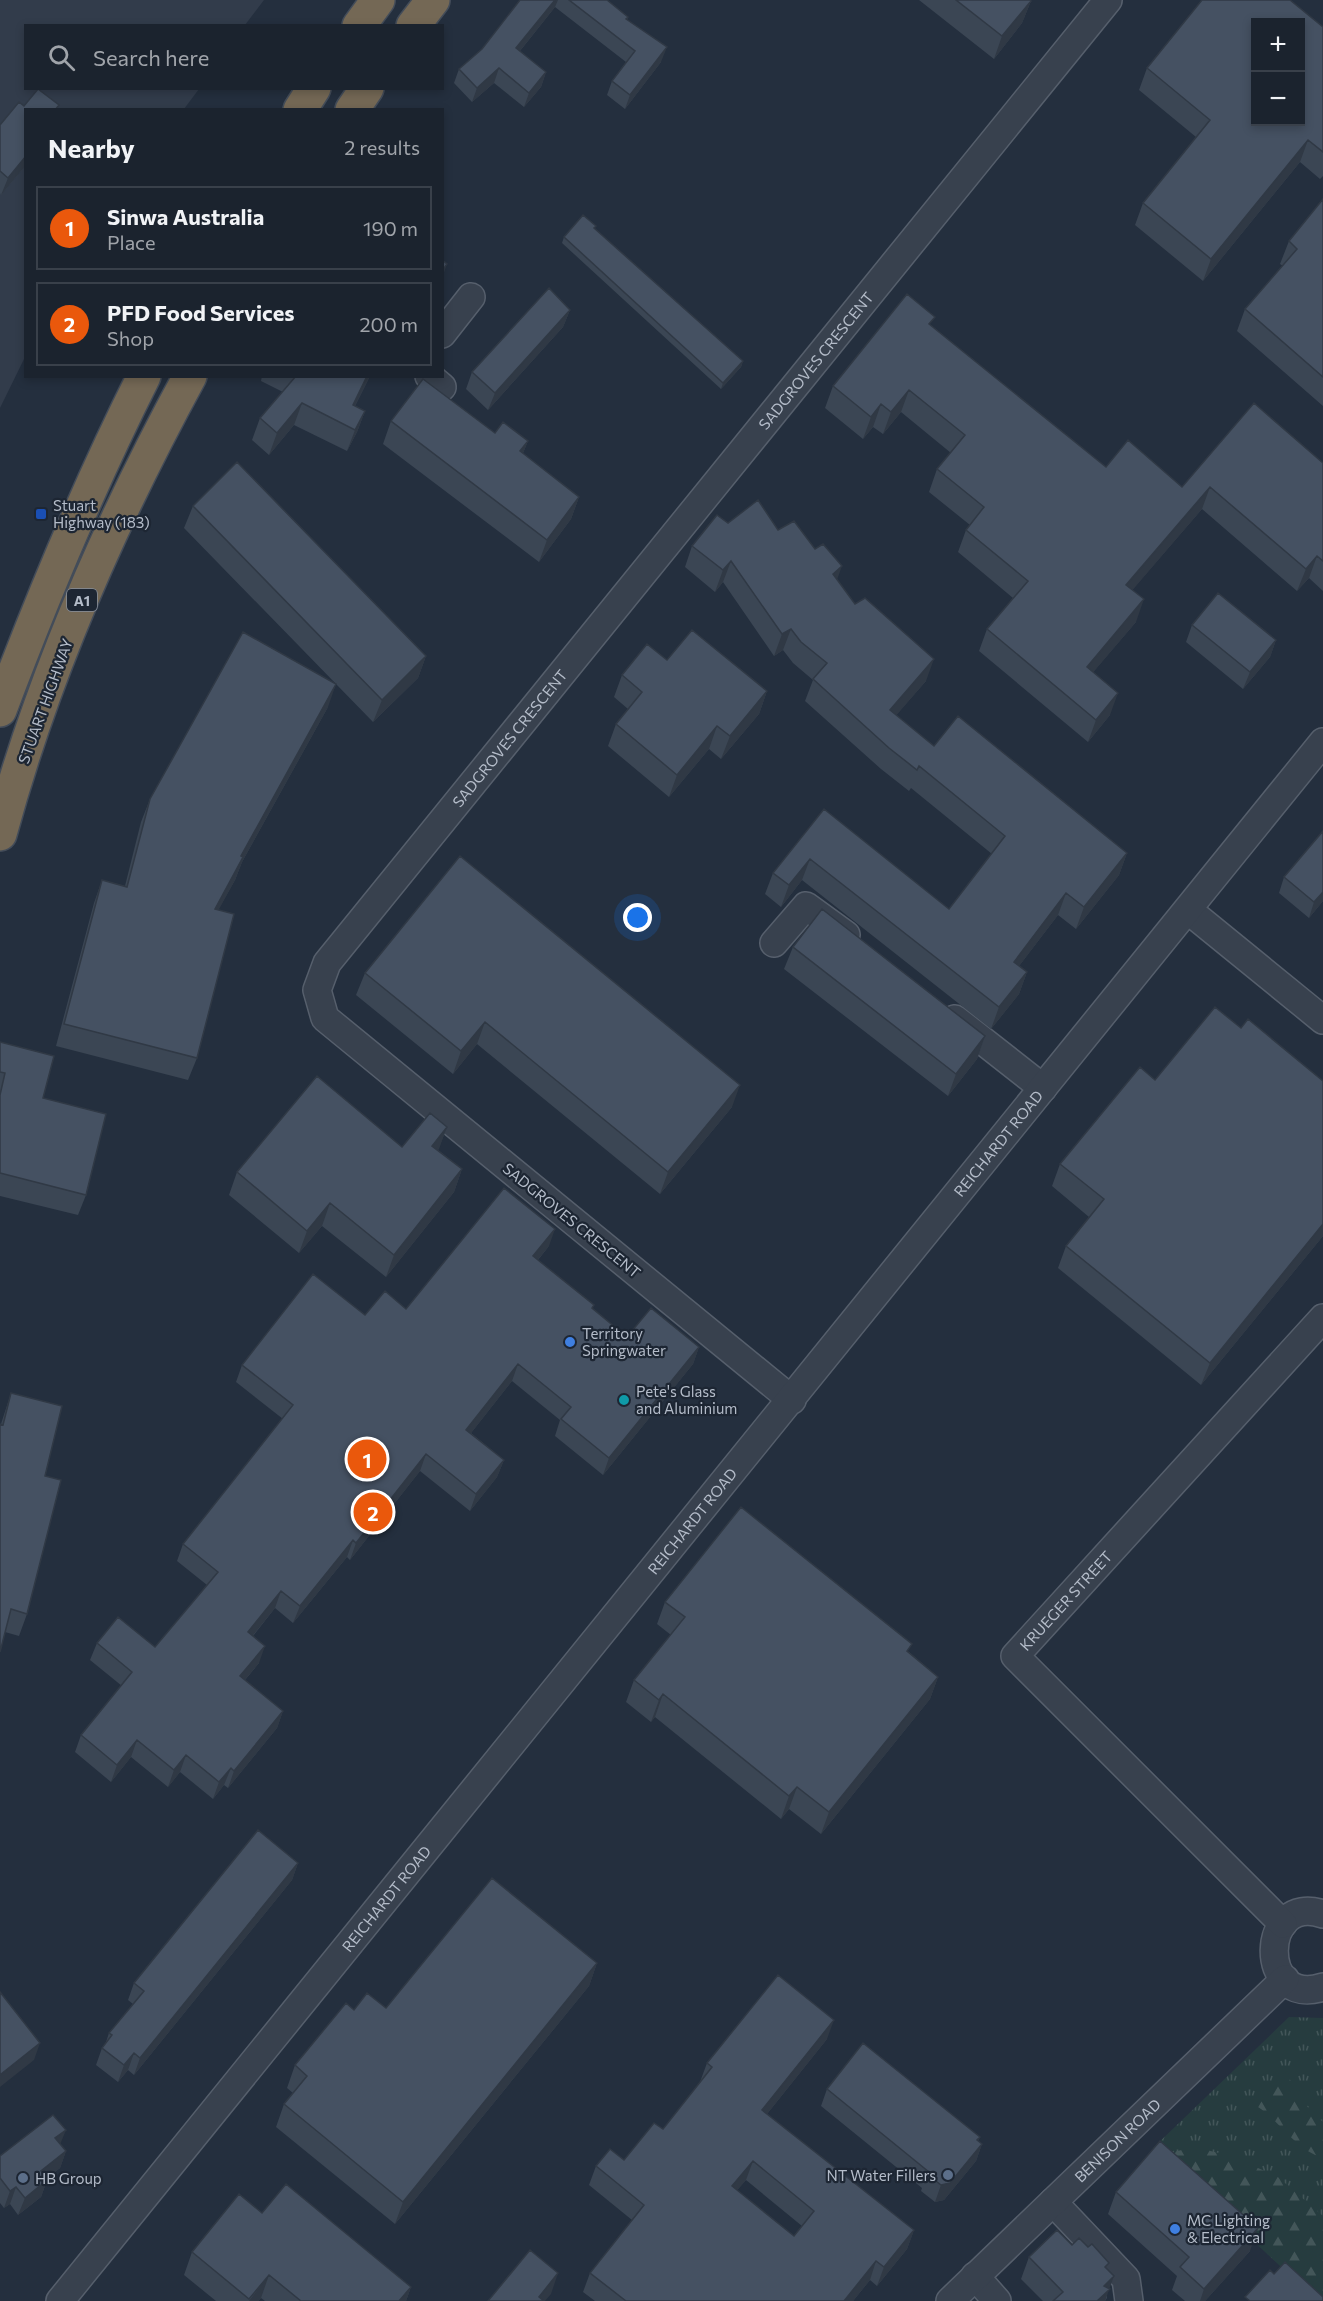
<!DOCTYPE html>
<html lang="en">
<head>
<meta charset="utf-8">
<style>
  :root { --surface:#1b232e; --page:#242b36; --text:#f1f3f6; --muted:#a0a4aa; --line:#39404a; --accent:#ea580c }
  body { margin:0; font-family:Commissioner,sans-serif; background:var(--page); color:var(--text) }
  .controls { position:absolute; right:18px; top:18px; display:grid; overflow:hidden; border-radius:0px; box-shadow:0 3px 9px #0003 }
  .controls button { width:54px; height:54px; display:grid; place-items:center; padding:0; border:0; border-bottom:2px solid var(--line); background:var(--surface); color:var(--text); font:30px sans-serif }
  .you { position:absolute; left:638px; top:918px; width:21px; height:21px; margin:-15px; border:4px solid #fff; border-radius:50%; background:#1a73e8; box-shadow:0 0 0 9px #1a73e833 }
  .badge { display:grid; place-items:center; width:39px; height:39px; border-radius:50%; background:var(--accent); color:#fff; font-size:20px; font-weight:700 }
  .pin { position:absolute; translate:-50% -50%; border:3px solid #fff; box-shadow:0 2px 6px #0006 }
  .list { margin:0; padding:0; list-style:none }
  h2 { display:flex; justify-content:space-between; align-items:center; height:78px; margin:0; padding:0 24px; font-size:26px }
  h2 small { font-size:20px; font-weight:400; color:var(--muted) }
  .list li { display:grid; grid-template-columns:39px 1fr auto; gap:18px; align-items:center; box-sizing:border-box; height:84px; margin:0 12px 12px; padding:0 12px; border:2px solid var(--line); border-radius:0px }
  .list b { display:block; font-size:22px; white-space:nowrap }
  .list p { margin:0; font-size:20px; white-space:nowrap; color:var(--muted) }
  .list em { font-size:20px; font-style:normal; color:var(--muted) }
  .icon { flex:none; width:33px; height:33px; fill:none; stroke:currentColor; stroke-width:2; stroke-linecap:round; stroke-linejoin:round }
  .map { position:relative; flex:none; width:1323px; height:2301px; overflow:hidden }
  .search { position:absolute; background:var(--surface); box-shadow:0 3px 9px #0003; left:24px; top:24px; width:420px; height:66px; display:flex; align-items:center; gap:15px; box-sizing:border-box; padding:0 21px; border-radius:0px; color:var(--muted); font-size:22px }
  .panel { position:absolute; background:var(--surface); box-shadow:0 3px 9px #0003; left:24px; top:108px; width:420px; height:270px; border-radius:0px }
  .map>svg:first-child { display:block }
</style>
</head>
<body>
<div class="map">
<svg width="1323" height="2301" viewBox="0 0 1323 2301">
  <defs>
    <pattern id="grass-tufts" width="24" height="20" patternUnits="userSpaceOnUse" patternTransform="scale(1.5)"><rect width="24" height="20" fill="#263c3f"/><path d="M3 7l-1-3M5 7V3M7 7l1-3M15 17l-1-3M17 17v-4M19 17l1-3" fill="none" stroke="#435659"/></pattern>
    <pattern id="forest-firs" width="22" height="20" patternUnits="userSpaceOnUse" patternTransform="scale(1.5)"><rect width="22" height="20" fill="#263c3f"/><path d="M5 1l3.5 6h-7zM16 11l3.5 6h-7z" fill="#435659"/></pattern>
  </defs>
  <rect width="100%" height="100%" fill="#242f3e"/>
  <!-- airport -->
  <path fill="#323c4b" d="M0 0H264L245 25 26 26V88L199 89 184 109 26 110 25 357 0 408Z"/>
  <!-- grass -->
  <path fill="url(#grass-tufts)" d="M1289 2017 1323 2018V2301H1318L1153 2148Z"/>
  <!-- forest -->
  <path fill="url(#forest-firs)" d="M1285 2072 1309 2109 1323 2122V2158C1295 2149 1282 2123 1258 2107 1262 2089 1269 2081 1285 2072Z
    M1194 2147 1231 2156 1278 2177 1323 2216V2301H1318L1161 2155Z"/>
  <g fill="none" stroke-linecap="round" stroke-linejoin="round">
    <defs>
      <g id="minor">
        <path d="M442 334 471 297"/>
        <path d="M429 376 442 387"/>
        <path d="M1188 910 1323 1020"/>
        <path d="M774 943 806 906 846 935"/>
        <path d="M955 1019 1043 1088"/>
        <path id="s1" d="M792 1400 325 1018 317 990 327 963 1108 0"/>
        <path d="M1323 1914C1259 1892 1257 2009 1323 1987"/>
        <path id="s2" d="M1283 1924 1015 1656 1323 1318"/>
        <path d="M1053 2202 1126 2279 1129 2301"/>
        <path d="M975 2276 997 2301"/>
        <path id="s3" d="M60 2301 1323 742"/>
        <path id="s4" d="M950 2301 1285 1979"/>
      </g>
      <path id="highway" d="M359 26 378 0
        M413 26 433 0
        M300 110 314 88
        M352 110 367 88
        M0 710C43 596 89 485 144 376
        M0 834C43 675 111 521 190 376"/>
    </defs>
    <!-- minor casing -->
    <use href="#minor" stroke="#565f6c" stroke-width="30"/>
    <!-- highway casing -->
    <use href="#highway" stroke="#434c59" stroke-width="36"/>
    <!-- minor -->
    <use href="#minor" stroke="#38414e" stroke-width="27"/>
    <!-- highway -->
    <use href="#highway" stroke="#746855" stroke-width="33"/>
  </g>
  <!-- wall -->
  <path fill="#3b4654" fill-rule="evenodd" d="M520 0H607L628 17 627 20 661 62 625 109 607 95 612 81 626 62 555 7 520 51 546 72 541 87 524 107 494 83 472 102 454 83 459 69 482 49Z
    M919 0H1030L1031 1 1022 23 994 59Z
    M1323 27V176L1320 179 1300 162 1203 281 1135 225 1143 203 1196 137 1139 90 1147 68Z
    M24 106 26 110V165L1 195 0 193V125Z
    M1323 199V406L1237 331 1245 309 1283 266 1280 264 1289 241Z
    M564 237 743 361 741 367 721 389 562 243Z
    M570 310 563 327 488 410 466 389 472 372Z
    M932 326 1106 467 1182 487 1323 463V591L1309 578 1297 591 1202 509 1132 590 1136 622 1093 672 1110 715 1088 742 979 651 987 629 1013 598 958 552 966 530 970 525 929 492 937 469 951 453 901 412 883 434 873 427 863 439 825 408 833 386Z
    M262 376H370L355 406 365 411 357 432 347 451 294 425 269 455 252 440 260 418 283 392 261 381Z
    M391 421 495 433 528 441 523 453 579 497 571 519 539 562 383 444Z
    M193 506 426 656 418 678 373 722 184 528Z
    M728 523 778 530 837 579 855 604 926 681 896 715 934 746 1127 853 1119 875 1076 929 1058 915 1019 966 1027 972 1019 994 991 1029 802 880 781 907 765 894 773 873 824 809 949 909 992 854 911 788 909 791 881 769 805 701 813 680 793 663 783 650 774 656 723 582 715 592 685 567 692 546Z
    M1192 625 1276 640 1270 657 1243 689 1186 642Z
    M667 660 767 691 759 714 721 759 709 749 669 797 608 746 616 724 628 709 614 697 622 675Z
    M328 707 242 862 235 880 218 910 197 1058 188 1080 56 1046 94 903 102 880 125 886 141 822 150 799Z
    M1323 831V901L1309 918 1279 893 1284 877Z
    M793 947 985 1036 977 1059 948 1096 784 969Z
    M365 973 732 1107 660 1194 477 1044 453 1074 356 995Z
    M1241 1028 1323 1081V1236L1201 1385 1058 1268 1066 1246 1089 1217 1052 1186 1060 1164 1155 1080Z
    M0 1042 43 1098 86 1195 78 1215 0 1196Z
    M447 1127 438 1150 462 1169 454 1192 386 1277 322 1226 299 1253 229 1195 237 1172 402 1147Z
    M549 1246 538 1260 593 1309 627 1337 699 1347 693 1364 603 1475 555 1436 560 1420 512 1381 471 1433 504 1460 497 1477 470 1511 420 1471 350 1560 347 1557 293 1623 275 1608 253 1636 259 1663 245 1680 283 1711 277 1728 228 1788 224 1785 213 1799 180 1772 168 1787 131 1757 111 1782 75 1752 81 1735 122 1686 90 1660 97 1643 155 1647 207 1585 177 1561 183 1544 283 1419 236 1382 242 1365 365 1315 406 1309Z
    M11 1393 45 1476 27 1614 19 1636 5 1632 1 1424Z
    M665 1602 909 1652 938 1677 930 1699 821 1834 789 1809 781 1819 655 1717 651 1722 626 1702 634 1680 671 1635 657 1624Z
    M298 1863 292 1880 134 2075 128 2070 118 2082 96 2065 102 2048 106 2042 109 2033 133 2004 128 2000 134 1983Z
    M597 1963 589 1986 395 2224 276 2127 284 2104 293 2093 287 2088 295 2065 354 2010 386 2008Z
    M827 2039 767 2114 914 2230 907 2249 877 2286 870 2280 853 2301H595L583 2292 590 2273 632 2220 589 2185 596 2166 624 2160 663 2129 700 2082 707 2063ZM746 2180 802 2226 794 2236 737 2190Z
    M827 2089 980 2137 978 2141 982 2144 976 2161 944 2200 935 2202 921 2191 922 2188 821 2106Z
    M60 2144 66 2151 60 2168 46 2179 47 2180 41 2197 18 2215 10 2204 4 2208 0 2203V2156Z
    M1116 2192 1250 2251 1205 2301H1185L1172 2290 1177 2276 1108 2214Z
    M262 2213 411 2287 406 2301H265L261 2298 258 2301H216L184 2275 192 2252Z
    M1072 2245 1107 2269V2298L1105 2301H1043L1021 2279 1029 2257Z"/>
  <!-- shaded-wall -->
  <path fill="#303945" d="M555 0H558L555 7 511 62 516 48Z
    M1031 1 1022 23 994 59 1002 36Z
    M667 47 661 62 625 109 630 95Z
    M499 68 494 83 472 102 477 88Z
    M546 72 541 87 524 107 529 93Z
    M1308 140 1300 162 1203 281 1211 259Z
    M26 156V165L1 195 8 178Z
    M447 264 442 278V271Z
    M570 310 563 327 488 410 495 393Z
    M743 361 741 367 721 389 723 383Z
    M367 376H370L345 426 353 405Z
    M909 390 901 412 883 434 891 412Z
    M302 403 294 425 269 455 277 433Z
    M881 404 873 427 863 439 871 417Z
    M365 411 357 432 347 451 355 430Z
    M528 441 519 463 520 451Z
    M1210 487 1202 509 1118 607 1126 585Z
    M579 497 571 519 539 562 547 540Z
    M1317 556 1309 578 1297 591 1306 569Z
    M731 561 723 582 715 592 723 570Z
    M842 566 834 588 833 574Z
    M1144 599 1136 622 1079 689 1087 667Z
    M791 629 783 650 774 656 782 634Z
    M1276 640 1270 657 1243 689 1250 672Z
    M426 656 418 678 373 722 382 700Z
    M934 659 926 681 882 732 890 710Z
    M336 684 328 707 242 862 235 880 207 931 215 909 241 856Z
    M767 691 759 714 721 759 730 736Z
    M1118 693 1110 715 1088 742 1096 720Z
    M717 726 709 749 669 797 677 775Z
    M1127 853 1119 875 1076 929 1084 907Z
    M810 859 802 880 781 907 789 885Z
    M1323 892V901L1309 918 1314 902Z
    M1066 893 1058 915 1006 983 1014 962Z
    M1027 972 1019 994 991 1029 999 1007Z
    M485 1022 477 1044 453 1074 461 1051Z
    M985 1036 977 1059 948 1096 956 1074Z
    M740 1085 732 1107 660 1194 668 1172Z
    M447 1127 439 1149 423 1168 432 1146Z
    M462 1169 454 1192 386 1277 394 1255Z
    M330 1203 322 1226 299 1253 307 1231Z
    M1323 1224V1236L1201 1385 1210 1363Z
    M555 1229 549 1246 527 1273 533 1256Z
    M699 1347 693 1364 603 1475 609 1458Z
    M518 1364 512 1381 460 1447 466 1430Z
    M426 1454 420 1471 350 1560 356 1543Z
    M504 1460 497 1477 470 1511 476 1494Z
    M353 1540 347 1557 293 1623 300 1606Z
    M281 1591 275 1608 242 1649 248 1632Z
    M265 1646 259 1663 234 1693 240 1676Z
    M938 1677 930 1699 821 1834 829 1812Z
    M663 1694 655 1717 651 1722 659 1700Z
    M283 1711 277 1728 228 1788 234 1771Z
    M137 1740 131 1757 111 1782 117 1765Z
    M186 1755 180 1772 168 1787 174 1770Z
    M231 1768 224 1785 213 1799 219 1782Z
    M797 1787 789 1809 781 1819 789 1796Z
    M298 1863 292 1880 134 2075 140 2058Z
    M597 1963 589 1986 395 2224 403 2202Z
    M834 2020 827 2039 755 2129 762 2110Z
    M40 2043 34 2060 0 2087V2075Z
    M134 2053 128 2070 118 2082 124 2065Z
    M66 2130 59 2147 55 2138Z
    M982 2144 976 2161 944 2200 935 2202 941 2185Z
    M66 2151 60 2168 34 2188 41 2171Z
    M753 2161 746 2180 725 2205 732 2186Z
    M47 2180 41 2197 18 2215 25 2198Z
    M16 2187 10 2204 4 2208 10 2191Z
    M1258 2228 1250 2251 1205 2301H1200L1204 2289Z
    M914 2230 907 2249 877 2286 884 2267Z
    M876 2261 870 2280 853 2301H844Z
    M558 2273 551 2294 545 2301H538L539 2297Z
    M269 2275 261 2298 258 2301H249Z
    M1114 2276 1105 2301H1097L1104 2286Z
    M411 2287 406 2301H399Z"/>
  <!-- building -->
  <path fill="#455162" stroke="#303945" stroke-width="1.5" fill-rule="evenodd" d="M520 0H555L516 48 546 72 529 93 499 68 477 88 459 69 482 49Z
    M569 0H607L628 17 626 19 667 47 630 95 612 81 635 51Z
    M956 0H1030L1031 1 1002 36Z
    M1202 0H1290L1323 27V152L1308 140 1211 259 1143 203 1210 120 1147 68ZM1256 22H1300V122H1256Z
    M38 89 59 105 55 110H26V156L8 178 0 171V125L19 102 24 106Z
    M1323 199V377L1245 309 1297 249 1289 241Z
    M583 215 596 226 594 228 743 361 723 383 564 237Z
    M442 260 447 264 442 271Z
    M549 288 570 310 495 393 472 372Z
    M907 294 935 317 929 324 1106 467 1128 440 1182 487 1254 403 1323 463V561L1317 556 1306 569 1210 487 1126 585 1144 599 1087 667 1118 693 1096 720 987 629 1028 581 966 530 984 507 937 469 965 435 909 390 891 412 881 404 871 417 833 386Z
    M296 376H367L353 405 365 411 355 430 302 403 277 433 260 418Z
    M423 379 495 433 503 422 528 441 520 451 579 497 547 540 391 421Z
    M237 462 426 656 382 700 193 506Z
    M758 500 778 530 794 521 815 549 823 544 842 566 833 574 855 604 865 598 934 659 890 710 934 746 958 716 1127 853 1084 907 1066 893 1014 962 1027 972 999 1007 810 859 789 885 773 873 824 809 949 909 1005 836 919 766 917 770 889 748 813 679 827 663 801 642 791 629 782 634 731 561 723 570 692 546 717 515 728 523Z
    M1218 593 1276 640 1250 672 1192 625Z
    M692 630 767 691 730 736 717 726 677 775 616 724 642 692 622 675 647 644 667 660Z
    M243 632 336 684 241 856 243 857 215 909 234 914 197 1058 64 1024 102 880 127 887 150 799Z
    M1323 831V892L1314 902 1284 877Z
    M460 856 740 1085 668 1172 485 1022 461 1051 365 973Z
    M822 909 985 1036 956 1074 793 947Z
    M1215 1007 1241 1028 1248 1019 1323 1081V1224L1210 1363 1066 1246 1104 1199 1060 1164 1140 1067 1155 1080Z
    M0 1042 54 1056 43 1098 106 1114 86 1195 0 1173V1095L5 1073 0 1072Z
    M317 1076 402 1147 430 1113 447 1127 432 1146 462 1169 394 1255 330 1203 307 1231 237 1172Z
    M504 1188 555 1229 533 1256 594 1305 592 1308 627 1337 651 1308 699 1347 609 1458 561 1419 571 1407 518 1364 466 1430 504 1460 476 1494 426 1454 356 1543 353 1540 300 1606 281 1591 248 1632 265 1646 240 1676 283 1711 234 1771 231 1768 219 1782 186 1755 174 1770 137 1740 117 1765 81 1735 132 1672 97 1643 118 1617 155 1647 218 1572 183 1544 293 1405 242 1365 313 1274 365 1315 385 1291 406 1309Z
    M11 1393 62 1406 45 1476 61 1480 27 1614 11 1609 0 1652V1424L3 1425Z
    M741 1507 912 1644 907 1651 938 1677 829 1812 797 1787 789 1796 663 1694 659 1700 634 1680 685 1617 665 1602Z
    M258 1830 298 1863 140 2058 134 2053 124 2065 102 2048 112 2035 109 2033 144 1991 134 1983Z
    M492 1878 597 1963 403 2202 284 2104 307 2076 295 2065 346 2003 354 2010 367 1993 386 2008Z
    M778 1975 834 2020 762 2110 914 2230 884 2267 876 2261 844 2301H626L590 2273 644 2205 596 2166 610 2149 624 2160 654 2123 663 2129 712 2067 707 2063ZM753 2161 814 2211 794 2236 732 2186Z
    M0 1992 40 2043 0 2075Z
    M863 2043 980 2137 977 2140 982 2144 950 2183 941 2185 927 2174 929 2172 827 2089Z
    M53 2115 66 2130 55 2138 66 2151 41 2171 47 2180 25 2198 16 2187 10 2191 0 2178V2156Z
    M1160 2141 1258 2228 1204 2289 1180 2267 1189 2257 1116 2192Z
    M286 2184 411 2287 399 2301H301L269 2275 249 2299 192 2252 239 2194 262 2213Z
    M1057 2230 1072 2245 1079 2238 1088 2247 1092 2244 1109 2263 1105 2267 1114 2276 1104 2286 1110 2289 1097 2301H1053L1063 2292 1029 2257Z
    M530 2250 558 2273 539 2297 544 2301H488Z
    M1285 2262 1323 2297V2301H1250L1245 2297 1270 2270 1274 2274Z"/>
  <!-- markers -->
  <rect fill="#1a4fb4" stroke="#1d2633" stroke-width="2" x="35" y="508" width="12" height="12" rx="3"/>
  <g fill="#3f7fe0" stroke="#1d2633" stroke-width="2">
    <circle cx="570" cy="1342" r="6"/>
    <circle cx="1175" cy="2229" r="6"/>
  </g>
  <circle fill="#0f9aa8" stroke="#1d2633" stroke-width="2" cx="624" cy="1400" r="6"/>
  <g fill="#5c6f8a" stroke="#1d2633" stroke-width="2">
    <circle cx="948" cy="2175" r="6"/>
    <circle cx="23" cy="2178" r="6"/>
  </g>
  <g text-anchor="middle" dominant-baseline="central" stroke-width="4.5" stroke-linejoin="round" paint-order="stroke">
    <!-- shield labels -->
    <rect fill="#1d2633" stroke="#878f9c" stroke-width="1.5" x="67" y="589" width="30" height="22" rx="4.5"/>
    <g font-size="14" font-weight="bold" fill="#b4bcc9">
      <text x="82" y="600">A1</text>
    </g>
    <!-- street labels -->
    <g font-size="15" fill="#b4bcc9" stroke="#1d2633">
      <text stroke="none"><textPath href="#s1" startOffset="1437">SADGROVES CRESCENT</textPath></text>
      <text transform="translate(45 701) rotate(-70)">STUART HIGHWAY</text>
      <text stroke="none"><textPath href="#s1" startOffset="951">SADGROVES CRESCENT</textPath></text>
      <text stroke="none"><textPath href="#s3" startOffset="1490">REICHARDT ROAD</textPath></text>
      <text transform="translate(572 1220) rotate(39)">SADGROVES CRESCENT</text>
      <text stroke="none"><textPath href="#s3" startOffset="1004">REICHARDT ROAD</textPath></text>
      <text stroke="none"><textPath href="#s2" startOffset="454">KRUEGER STREET</textPath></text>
      <text stroke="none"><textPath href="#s3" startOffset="518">REICHARDT ROAD</textPath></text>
      <text stroke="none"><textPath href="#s4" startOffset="232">BENISON ROAD</textPath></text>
    </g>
    <!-- poi labels -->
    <g font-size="15" fill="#b4bcc9" stroke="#1d2633" text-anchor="start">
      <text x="53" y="505">Stuart<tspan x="53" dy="17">Highway (183)</tspan></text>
      <text x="582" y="1333">Territory<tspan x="582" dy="17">Springwater</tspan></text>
      <text x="636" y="1391">Pete's Glass<tspan x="636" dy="17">and Aluminium</tspan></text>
      <text x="936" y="2175" text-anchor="end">NT Water Fillers</text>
      <text x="35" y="2178">HB Group</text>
      <text x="1187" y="2220">MC Lighting<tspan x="1187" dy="17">&amp; Electrical</tspan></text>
    </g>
  </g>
</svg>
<div class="controls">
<button>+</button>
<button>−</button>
</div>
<div class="you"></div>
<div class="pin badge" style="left:367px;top:1459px">1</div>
<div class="pin badge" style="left:373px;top:1512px">2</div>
<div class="search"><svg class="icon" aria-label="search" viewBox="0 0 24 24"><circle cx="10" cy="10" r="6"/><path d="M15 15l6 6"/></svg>Search here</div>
<section class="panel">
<h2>Nearby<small>2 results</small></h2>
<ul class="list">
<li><span class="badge">1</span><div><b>Sinwa Australia</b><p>Place</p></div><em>190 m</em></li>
<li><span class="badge">2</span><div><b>PFD Food Services</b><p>Shop</p></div><em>200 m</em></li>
</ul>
</section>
</div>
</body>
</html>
